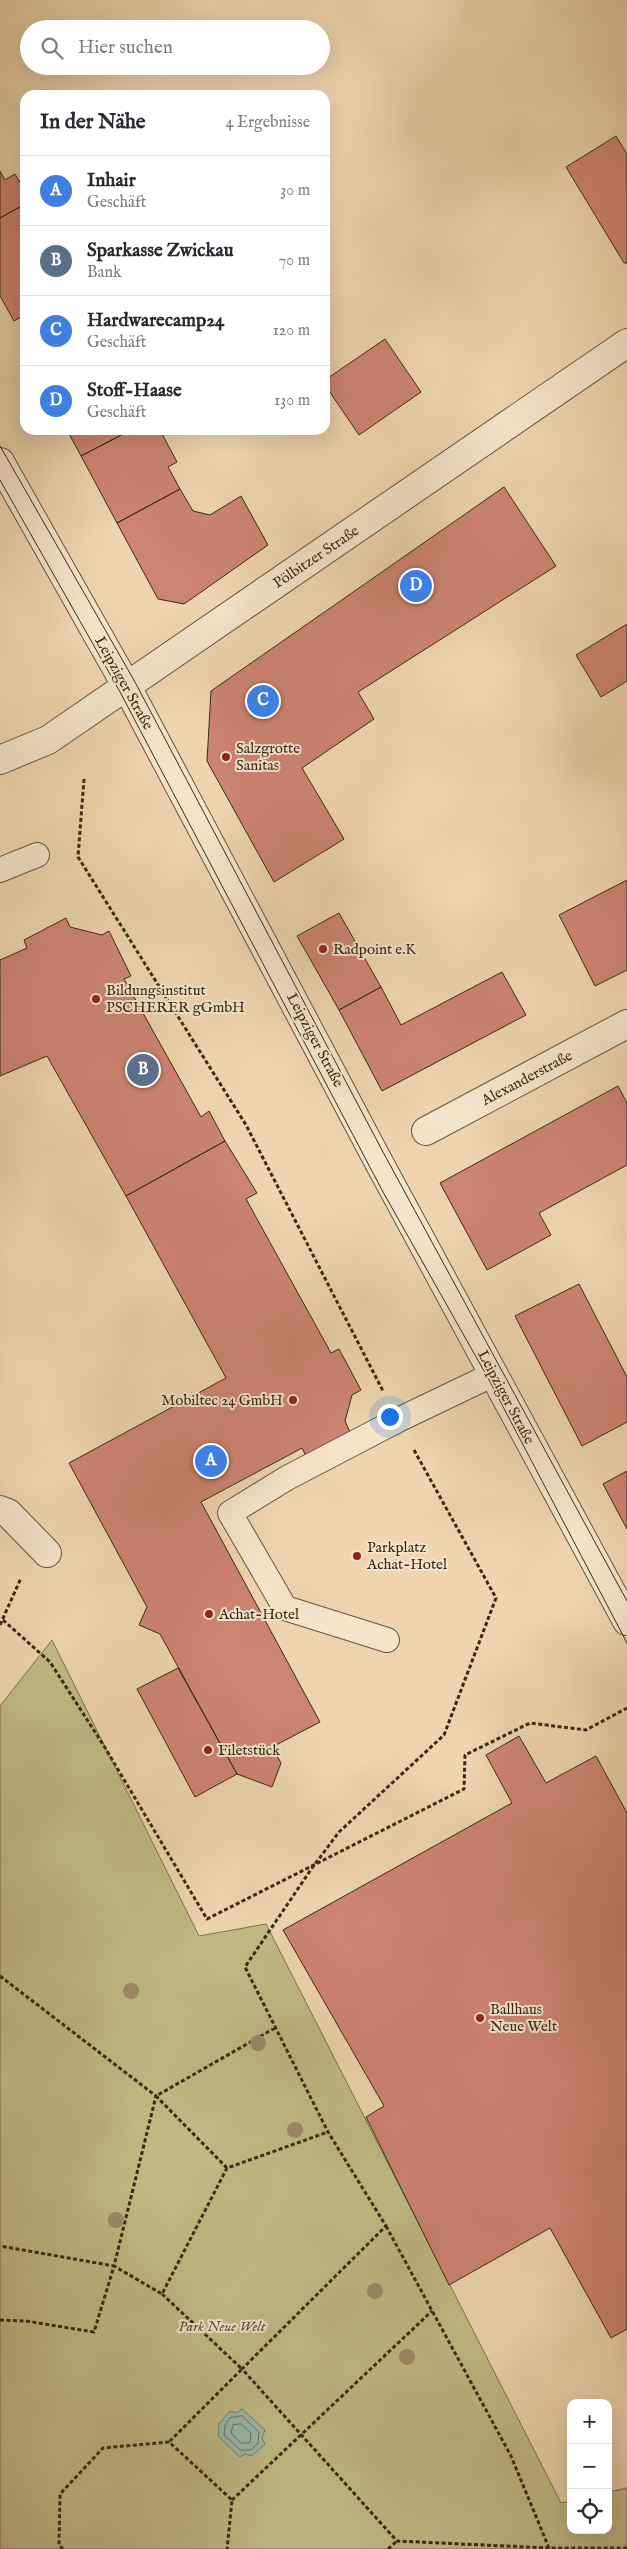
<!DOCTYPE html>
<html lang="de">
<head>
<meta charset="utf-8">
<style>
  :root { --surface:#fff; --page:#f2f2f3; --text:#2b2b33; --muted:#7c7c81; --line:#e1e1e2; --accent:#1a73e8 }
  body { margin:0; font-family:"IM FELL English",serif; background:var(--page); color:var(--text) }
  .controls { position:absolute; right:15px; bottom:15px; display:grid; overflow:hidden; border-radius:10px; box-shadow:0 5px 20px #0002 }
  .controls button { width:45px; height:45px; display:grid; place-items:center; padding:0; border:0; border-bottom:1px solid var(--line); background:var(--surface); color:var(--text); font:25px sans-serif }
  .you { position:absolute; left:389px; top:1416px; width:18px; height:18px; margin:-12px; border:4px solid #fff; border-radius:50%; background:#1a73e8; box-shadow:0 0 0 8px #1a73e833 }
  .badge { display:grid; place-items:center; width:32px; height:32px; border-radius:50%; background:var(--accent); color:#fff; font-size:16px; font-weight:700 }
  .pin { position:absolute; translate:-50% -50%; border:2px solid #fff; box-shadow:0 1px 5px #0006 }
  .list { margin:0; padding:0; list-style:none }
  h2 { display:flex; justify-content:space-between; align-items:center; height:65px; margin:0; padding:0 20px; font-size:21px }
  h2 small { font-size:16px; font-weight:400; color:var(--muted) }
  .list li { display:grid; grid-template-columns:32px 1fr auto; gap:15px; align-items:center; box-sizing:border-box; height:70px; padding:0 20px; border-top:1px solid var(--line) }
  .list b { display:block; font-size:19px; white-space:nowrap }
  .list p { margin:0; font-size:16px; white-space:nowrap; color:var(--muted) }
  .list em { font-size:16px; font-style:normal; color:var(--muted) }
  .icon { flex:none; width:28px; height:28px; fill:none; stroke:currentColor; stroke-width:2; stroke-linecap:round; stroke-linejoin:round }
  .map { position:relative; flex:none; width:627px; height:2549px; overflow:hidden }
  .search { position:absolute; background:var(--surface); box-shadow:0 5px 20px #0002; left:20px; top:20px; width:310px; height:55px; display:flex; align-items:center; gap:12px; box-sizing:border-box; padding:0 18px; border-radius:28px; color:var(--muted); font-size:19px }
  .panel { position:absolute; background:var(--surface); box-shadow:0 5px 20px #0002; left:20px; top:90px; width:310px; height:345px; border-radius:15px }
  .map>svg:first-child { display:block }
</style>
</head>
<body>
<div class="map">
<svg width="627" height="2549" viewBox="0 0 627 2549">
  <rect width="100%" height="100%" fill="#eed5af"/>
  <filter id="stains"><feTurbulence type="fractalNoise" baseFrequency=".004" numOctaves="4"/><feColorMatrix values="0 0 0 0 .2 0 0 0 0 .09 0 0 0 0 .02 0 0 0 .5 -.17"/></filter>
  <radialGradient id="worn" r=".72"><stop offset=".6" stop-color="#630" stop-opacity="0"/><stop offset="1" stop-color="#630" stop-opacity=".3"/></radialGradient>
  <!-- green -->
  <path fill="#c0bb86" stroke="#7c7250" d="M52 1640 199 1936 266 1924 561 2503 571 2501V2530H608V2492L627 2488V2549H0V1706Z"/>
  <!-- water -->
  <path fill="#99b9aa" stroke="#727f70" d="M242 2409 265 2430 262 2438 265 2444 252 2456 245 2454 240 2457 218 2436 219 2424 230 2411 236 2413Z"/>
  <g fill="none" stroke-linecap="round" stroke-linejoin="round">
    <!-- shore -->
    <path stroke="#687162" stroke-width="1" d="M242 2416 259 2432 258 2443 251 2450H240L224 2435 225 2425 230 2418Z
      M241 2424 251 2433 250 2443H241L231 2433 233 2425Z"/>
  </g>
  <!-- building -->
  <path fill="#cd8473" stroke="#372919" d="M616 136 627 154V263H624L566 167Z
    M0 171 5 180 15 174 25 191V204L0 218Z
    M25 204V315L14 321 0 296V218Z
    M385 339 421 392 359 435 325 385V380Z
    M67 430H131L81 456Z
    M131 430H160L177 462 168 467 180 489 117 523 81 456Z
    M504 487 556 566 358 692 374 719 302 768 344 839 274 882 207 761 211 691Z
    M180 489 193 511 210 515 241 496 268 545 184 604 158 599 117 523Z
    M627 624V681L601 697 576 655Z
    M627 880V970L595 986 559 915Z
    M339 913 381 987 339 1010 297 936Z
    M66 918 70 927 102 935 109 931 131 976 124 979 201 1117 209 1111 225 1141 126 1196 47 1056 0 1076V960L27 948 24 940Z
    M502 972 526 1015 382 1091 339 1010 381 987 401 1025Z
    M618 1086 627 1103V1165L539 1213 551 1235 487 1270 440 1183Z
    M225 1141 257 1193 246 1199 331 1353 339 1349 361 1390 352 1395 345 1421 350 1432 306 1456 302 1448 201 1502 320 1722 272 1747 281 1763 272 1787 237 1774 160 1634 139 1625 147 1607 69 1463 226 1378 126 1196Z
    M579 1284 627 1377V1422L582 1446 515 1316Z
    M627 1471V1529L603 1484Z
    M178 1668 237 1774 195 1797 137 1689Z
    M519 1736 546 1783 596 1756 627 1813V2329L611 2338 550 2228 449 2285 366 2117 384 2106 283 1930 512 1803 486 1755Z"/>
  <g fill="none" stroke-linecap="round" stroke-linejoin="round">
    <defs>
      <path id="service" d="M0 870 37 855
        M387 1640 285 1608 230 1513 287 1478 398 1420 494 1374"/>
      <path id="minor" d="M426 1131 627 1024
        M0 1510 8 1513 47 1553"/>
      <path id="tertiary" d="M0 462 126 685 376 1157 627 1621
        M0 760 48 740 627 343"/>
    </defs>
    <!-- service casing -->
    <use href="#service" stroke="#65543e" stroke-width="26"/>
    <!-- minor casing -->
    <use href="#minor" stroke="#65543e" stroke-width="30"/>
    <!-- tertiary casing -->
    <use href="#tertiary" stroke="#65543e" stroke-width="30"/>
    <!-- path -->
    <path stroke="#372919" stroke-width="3" stroke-dasharray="4 2.5" stroke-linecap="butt" d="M84 779 78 857 246 1125 383 1391
      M414 1450 496 1598 444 1735 339 1832 312 1868 245 1967 328 2132 386 2226 242 2369 397 2541 549 2548
      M3 1620 50 1662 104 1746 207 1919 464 1789 465 1755 530 1723 586 1730 627 1708
      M0 1625 21 1578
      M0 1976 156 2096 114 2266 0 2246
      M227 2168 156 2096 275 2028
      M386 2226 511 2456 549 2548H627
      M162 2294 242 2369 169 2442
      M0 2320 26 2321 94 2332 114 2266 162 2294 227 2168 328 2132
      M232 2500 432 2311
      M63 2549 59 2545 60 2494 103 2448 169 2442 232 2500 227 2549
      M388 2549 397 2541"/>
    <!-- service -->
    <use href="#service" stroke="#f4e4cb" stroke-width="24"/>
    <!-- minor -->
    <use href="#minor" stroke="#f4e4cb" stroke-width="28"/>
    <!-- tertiary -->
    <use href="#tertiary" stroke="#f4e4cb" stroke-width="28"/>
    <!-- tram -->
    <path stroke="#372919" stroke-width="1" d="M0 446 135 682 383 1152 627 1601
      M0 480 119 690 383 1192 488 1378 627 1643"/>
  </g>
  <!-- trees -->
  <g fill="#9c8b6b">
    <circle cx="131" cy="1991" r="8"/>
    <circle cx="258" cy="2043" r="8"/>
    <circle cx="295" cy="2130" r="8"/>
    <circle cx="116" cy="2220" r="8"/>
    <circle cx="375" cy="2291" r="8"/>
    <circle cx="407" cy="2357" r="8"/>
  </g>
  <!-- markers -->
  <g fill="#8f2418" stroke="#f4e4cb" stroke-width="2">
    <circle cx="226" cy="757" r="5"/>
    <circle cx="323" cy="949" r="5"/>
    <circle cx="96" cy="999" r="5"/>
    <circle cx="293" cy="1400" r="5"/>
    <circle cx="357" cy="1556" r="5"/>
    <circle cx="209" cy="1614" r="5"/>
    <circle cx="208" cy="1750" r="5"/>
    <circle cx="480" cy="2018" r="5"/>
  </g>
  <g text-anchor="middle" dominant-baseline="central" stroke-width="4" stroke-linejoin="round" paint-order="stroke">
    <!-- street labels -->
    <g font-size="15" fill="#372919" stroke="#f4e4cb">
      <text transform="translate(316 557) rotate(-34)">Pölbitzer Straße</text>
      <text transform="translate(124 683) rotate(61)">Leipziger Straße</text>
      <text transform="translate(315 1040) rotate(62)">Leipziger Straße</text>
      <text transform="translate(527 1078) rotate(-28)">Alexanderstraße</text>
      <text transform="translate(506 1397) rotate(62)">Leipziger Straße</text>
    </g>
    <!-- poi labels -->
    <g font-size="15" fill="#372919" stroke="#f4e4cb" text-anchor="start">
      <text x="236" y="748">Salzgrotte<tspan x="236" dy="17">Sanitas</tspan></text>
      <text x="333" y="949">Radpoint e.K</text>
      <text x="106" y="990">Bildungsinstitut<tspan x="106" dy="17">PSCHERER gGmbH</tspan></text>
      <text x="283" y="1400" text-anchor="end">Mobiltec 24 GmbH</text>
      <text x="367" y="1547">Parkplatz<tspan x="367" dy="17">Achat-Hotel</tspan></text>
      <text x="219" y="1614">Achat-Hotel</text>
      <text x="218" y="1750">Filetstück</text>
      <text x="490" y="2009">Ballhaus<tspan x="490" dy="17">Neue Welt</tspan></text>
    </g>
    <!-- park labels -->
    <g font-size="15" font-style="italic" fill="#594e34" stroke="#f4e4cb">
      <text x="222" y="2326">Park Neue Welt</text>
    </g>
  </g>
  <rect width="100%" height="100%" filter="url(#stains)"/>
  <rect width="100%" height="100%" fill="url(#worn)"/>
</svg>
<div class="controls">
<button>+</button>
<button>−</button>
<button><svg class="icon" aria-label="locate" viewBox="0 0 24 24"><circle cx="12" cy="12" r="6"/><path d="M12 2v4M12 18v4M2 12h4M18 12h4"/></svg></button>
</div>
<div class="you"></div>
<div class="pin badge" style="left:211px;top:1461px;background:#3f7fe0">A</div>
<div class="pin badge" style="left:143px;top:1070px;background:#5c6f8a">B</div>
<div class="pin badge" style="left:263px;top:701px;background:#3f7fe0">C</div>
<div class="pin badge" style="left:416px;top:586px;background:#3f7fe0">D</div>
<div class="search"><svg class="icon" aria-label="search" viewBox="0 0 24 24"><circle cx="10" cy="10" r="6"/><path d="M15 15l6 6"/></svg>Hier suchen</div>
<section class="panel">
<h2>In der Nähe<small>4 Ergebnisse</small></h2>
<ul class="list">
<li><span class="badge" style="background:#3f7fe0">A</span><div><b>Inhair</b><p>Geschäft</p></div><em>30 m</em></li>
<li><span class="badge" style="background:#5c6f8a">B</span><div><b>Sparkasse Zwickau</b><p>Bank</p></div><em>70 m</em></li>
<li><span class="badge" style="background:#3f7fe0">C</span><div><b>Hardwarecamp24</b><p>Geschäft</p></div><em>120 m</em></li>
<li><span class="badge" style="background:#3f7fe0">D</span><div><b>Stoff-Haase</b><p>Geschäft</p></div><em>130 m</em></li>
</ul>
</section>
</div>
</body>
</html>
